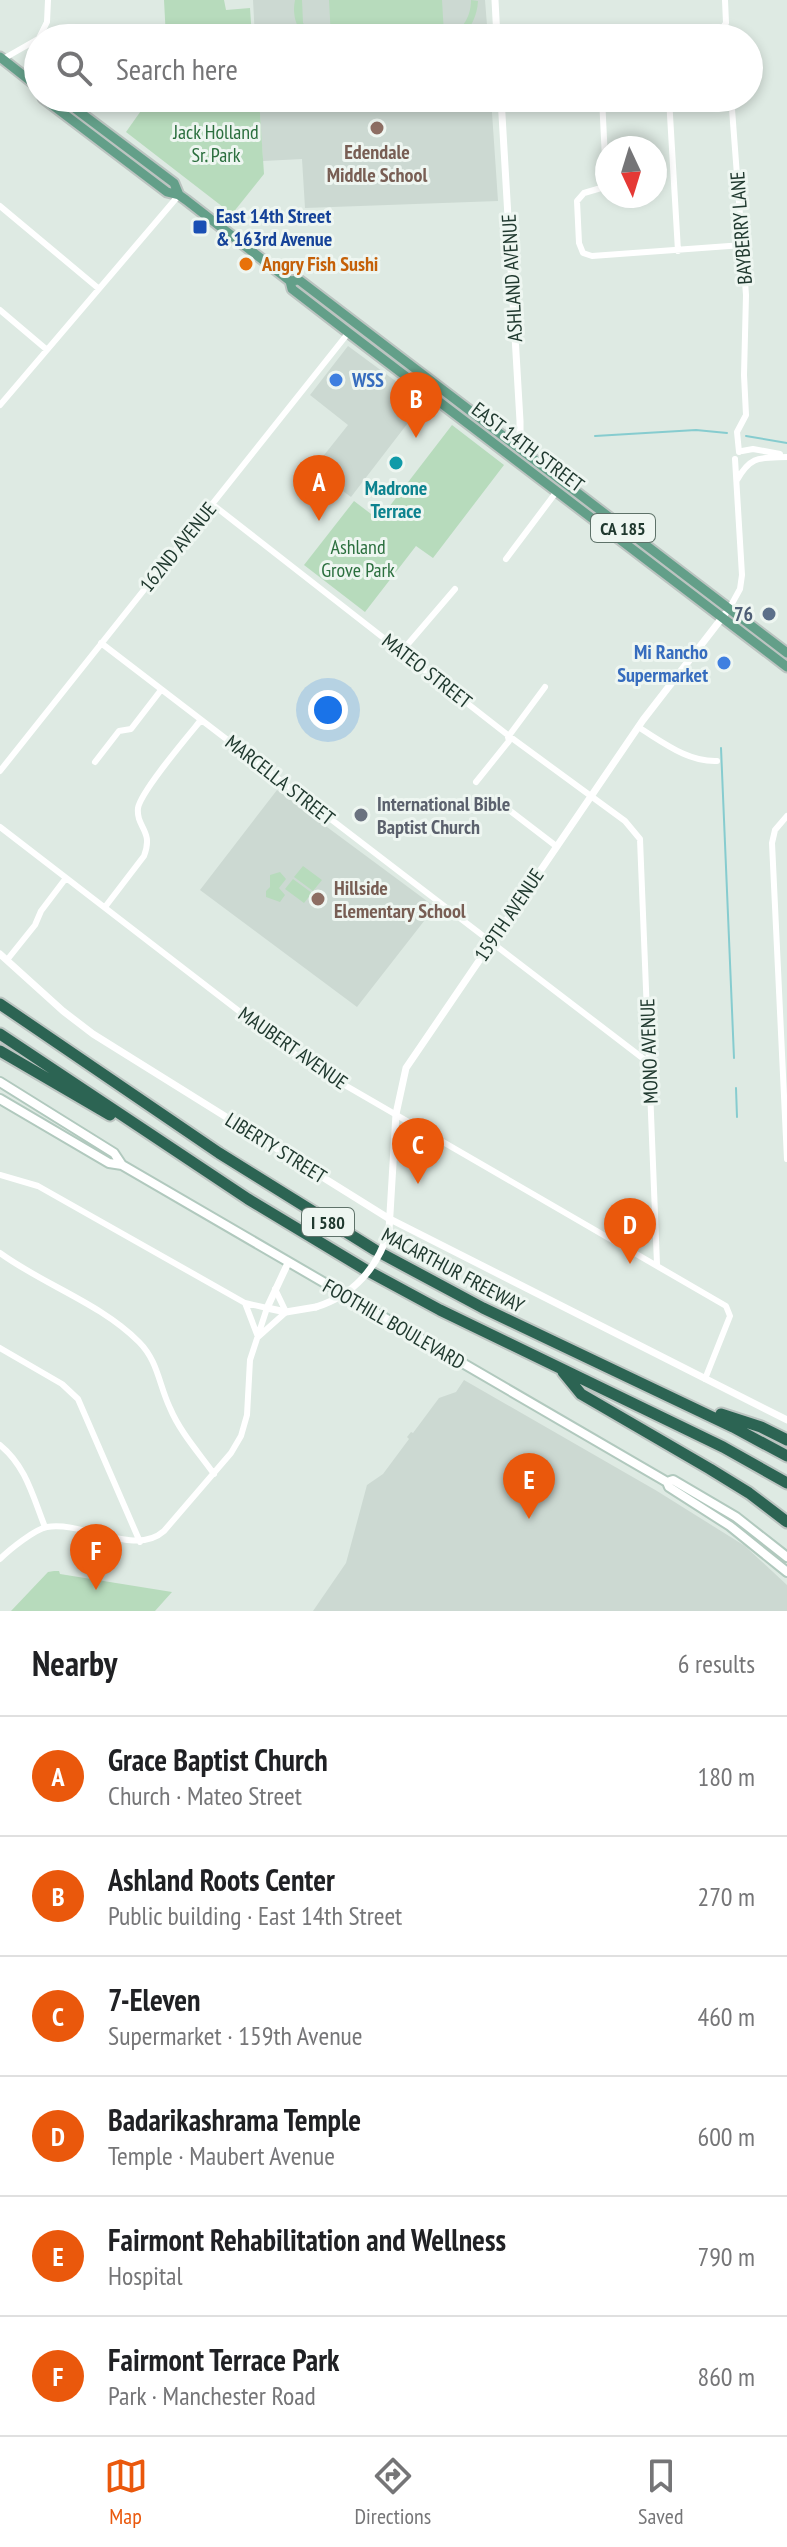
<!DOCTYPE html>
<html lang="en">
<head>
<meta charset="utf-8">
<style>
  :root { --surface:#fff; --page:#f2f2f2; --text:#202124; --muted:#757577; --line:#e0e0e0; --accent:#ea580c }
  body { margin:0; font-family:"PT Sans Narrow",sans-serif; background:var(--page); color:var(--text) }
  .compass { position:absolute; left:595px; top:136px; width:72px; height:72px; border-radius:50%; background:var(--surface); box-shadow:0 4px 12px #0003; rotate:176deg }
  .you { position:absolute; left:328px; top:710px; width:28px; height:28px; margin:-20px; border:6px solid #fff; border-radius:50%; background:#1a73e8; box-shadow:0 0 0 12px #1a73e833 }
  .badge { display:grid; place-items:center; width:52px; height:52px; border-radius:50%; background:var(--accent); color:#fff; font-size:26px; font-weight:700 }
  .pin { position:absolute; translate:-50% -66px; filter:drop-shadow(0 2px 4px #0008) }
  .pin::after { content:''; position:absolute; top:42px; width:28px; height:24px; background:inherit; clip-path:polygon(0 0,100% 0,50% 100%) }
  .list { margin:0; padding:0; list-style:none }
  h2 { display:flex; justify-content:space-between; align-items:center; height:104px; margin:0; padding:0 32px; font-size:34px }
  h2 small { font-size:26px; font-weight:400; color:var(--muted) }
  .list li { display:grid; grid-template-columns:52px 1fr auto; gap:24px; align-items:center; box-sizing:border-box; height:120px; padding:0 32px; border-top:2px solid var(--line) }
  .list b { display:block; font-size:30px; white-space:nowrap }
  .list p { margin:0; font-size:26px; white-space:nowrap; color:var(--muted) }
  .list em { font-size:26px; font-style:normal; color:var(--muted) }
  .icon { flex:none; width:44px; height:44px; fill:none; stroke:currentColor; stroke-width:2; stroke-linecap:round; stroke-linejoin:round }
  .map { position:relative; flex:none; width:787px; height:1611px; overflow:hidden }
  .search { position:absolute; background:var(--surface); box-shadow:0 4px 12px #0003; left:24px; right:24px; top:24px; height:88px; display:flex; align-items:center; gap:20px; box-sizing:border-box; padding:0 28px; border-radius:44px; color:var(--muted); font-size:30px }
  .sheet { height:824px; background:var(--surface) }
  nav { display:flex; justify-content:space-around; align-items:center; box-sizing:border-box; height:112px; border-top:2px solid var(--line); background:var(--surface); font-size:22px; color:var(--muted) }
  nav a { display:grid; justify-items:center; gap:4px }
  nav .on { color:var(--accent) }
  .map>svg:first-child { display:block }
</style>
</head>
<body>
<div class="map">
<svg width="787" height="1611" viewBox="0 0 787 1611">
  <rect width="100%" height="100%" fill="#deeae3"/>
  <!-- built -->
  <path fill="#ccd9d2" d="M253 0H485L488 38H255Z
    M259 98H491L498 201 305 208 302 159 263 161Z
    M348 346 424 402 351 497 313 469 348 425 310 395Z
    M277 790 435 907 357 1007 200 890Z
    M464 1380 657 1491 745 1546 787 1585V1611H313L346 1563 367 1485 383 1474 409 1439 407 1437 411 1432 413 1433 439 1398 456 1392Z"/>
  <!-- green -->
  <path fill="#b7dbbc" d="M164 0H224L226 10 250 8 252 38H166Z
    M295 0H302L303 23 316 38H305C296 26 292 15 295 0Z
    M329 0H442L444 34 331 38Z
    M471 0 478 1C477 17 471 27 461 38H443C461 32 471 19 471 0Z
    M150 98H259L264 174 232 214 126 132Z
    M452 425 504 465 433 558 416 546 365 612 304 565 354 501 379 520Z
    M303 866 322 880 313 891 294 877Z
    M280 872 286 879 279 888 285 895 280 902 266 897V891L270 887V875Z
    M293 879 312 893 304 903 285 889Z
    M54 1571H59L60 1574 172 1592 155 1611H11L48 1572Z"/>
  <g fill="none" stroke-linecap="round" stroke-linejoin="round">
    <!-- stream -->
    <path stroke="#86cccf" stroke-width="2" d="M595 436 696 430 727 433
      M746 436 787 443
      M721 748 734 1058
      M736 1088 737 1117"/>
    <defs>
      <path id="secondary" d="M0 1082 114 1153 122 1165
        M0 1099 109 1163 122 1165 667 1482 669 1487 730 1526 787 1572
        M667 1482 673 1480 736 1517 787 1557"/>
      <path id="primary" d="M0 57 38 87
        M43 98 167 192 179 195 186 200 290 281 292 289 349 333 787 667
        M61 98 174 183 179 195
        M290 281 299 280 787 653"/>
      <path id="motorway" d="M0 1004 219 1153 375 1250 483 1308 733 1427 787 1456
        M0 1034 248 1199 366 1270 440 1310 723 1447 787 1483
        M0 1051 110 1115
        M563 1372 581 1394 710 1469 749 1493 787 1522
        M721 1414 761 1427 787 1440"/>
    </defs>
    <!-- secondary casing -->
    <use href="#secondary" stroke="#b1c9be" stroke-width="12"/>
    <!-- primary casing -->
    <use href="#primary" stroke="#bcc4c1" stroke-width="13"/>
    <!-- motorway casing -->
    <use href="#motorway" stroke="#bcc4c1" stroke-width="15"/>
    <!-- minor -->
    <path stroke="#fff" stroke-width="6" d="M39 38 47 22 48 0
      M637 38 720 32 726 23 725 0
      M3 59 38 39
      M602 98 606 179 601 188 584 193 577 201 579 243 583 253 592 256 743 245
      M669 98 678 251
      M669 103C687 102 721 92 732 109L746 295 744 375 746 415 737 432 739 452
      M0 206 98 288
      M0 310 46 349
      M0 405 179 195
      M742 451 753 449 780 454
      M737 480C751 455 760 458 787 457
      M212 504 509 736 625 821 640 839 657 1264
      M506 559 557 491
      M729 609 740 589 742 575 735 459
      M101 643 649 1063
      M402 651 455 589
      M638 727C663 742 687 762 717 761
      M95 762 119 731 131 729 161 690
      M0 771 349 332
      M476 782 509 741 508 737 545 687
      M509 810 556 846
      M787 816 775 830 772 843 787 1159
      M0 827 305 1062 726 1306 730 1316 705 1379
      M105 907 144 856C154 830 136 828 138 808 141 791 188 736 201 720
      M7 960 35 925 41 911 66 878
      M0 1175 38 1186 245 1303 267 1308 250 1360 247 1415 241 1436 231 1453 164 1531C135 1557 84 1521 47 1527 35 1529 9 1550 0 1559
      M0 1253C44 1285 100 1303 139 1342 158 1361 159 1385 170 1408 180 1432 199 1453 214 1474
      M245 1303 258 1337 286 1312 275 1289
      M0 1348 62 1384 78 1399 140 1542
      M0 1445C26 1466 33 1497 45 1527"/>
    <!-- tertiary -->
    <path stroke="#fff" stroke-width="7" d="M495 0 497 38
      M501 98 520 421V439L517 448
      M0 954 63 1011 93 1034 388 1218 787 1420
      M389 1230 396 1114 406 1068 643 720 725 614
      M288 1263 267 1308 286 1312 316 1307"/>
    <!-- secondary -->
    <use href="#secondary" stroke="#fff" stroke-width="8"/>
    <!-- primary -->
    <use href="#primary" stroke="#639f89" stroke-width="9"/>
    <!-- motorway -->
    <use href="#motorway" stroke="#2c6453" stroke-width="11"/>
    <!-- tertiary-bridge -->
    <path stroke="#fff" stroke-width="7" d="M316 1307C354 1295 378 1267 389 1230"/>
  </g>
  <!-- markers -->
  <g fill="#8d6e63" stroke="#eef6f1" stroke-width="3">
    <circle cx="377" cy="128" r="8"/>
    <circle cx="318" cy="899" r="8"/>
  </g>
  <rect fill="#1a4fb4" stroke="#eef6f1" stroke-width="3" x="192" y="219" width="16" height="16" rx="4"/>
  <circle fill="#e8710a" stroke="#eef6f1" stroke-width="3" cx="246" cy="264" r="8"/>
  <g fill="#3f7fe0" stroke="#eef6f1" stroke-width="3">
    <circle cx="336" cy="380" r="8"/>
    <circle cx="724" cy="663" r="8"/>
  </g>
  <circle fill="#0f9aa8" stroke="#eef6f1" stroke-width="3" cx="396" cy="463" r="8"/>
  <circle fill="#5c6f8a" stroke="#eef6f1" stroke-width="3" cx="769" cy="614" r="8"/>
  <circle fill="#6b7280" stroke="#eef6f1" stroke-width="3" cx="361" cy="815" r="8"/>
  <g text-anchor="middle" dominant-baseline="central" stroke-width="6" stroke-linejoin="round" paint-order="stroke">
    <!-- shield labels -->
    <g fill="#eef6f1" stroke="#5e7269" stroke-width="2">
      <rect x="591" y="514" width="64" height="28" rx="6"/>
      <rect x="302" y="1208" width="52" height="28" rx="6"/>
    </g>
    <g font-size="18" font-weight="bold" fill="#20392f">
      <text x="623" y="528">CA 185</text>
      <text x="328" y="1222">I 580</text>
    </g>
    <!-- park labels -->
    <g font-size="20" fill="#2b6f3e" stroke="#eef6f1">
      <text x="216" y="132">Jack Holland<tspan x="216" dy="23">Sr. Park</tspan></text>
      <text x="358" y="547">Ashland<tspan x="358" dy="23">Grove Park</tspan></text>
    </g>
    <!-- education labels -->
    <g font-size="20" font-weight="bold" fill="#785e54" stroke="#eef6f1">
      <text x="377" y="152">Edendale<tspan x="377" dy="23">Middle School</tspan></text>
      <text x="334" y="888" text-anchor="start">Hillside<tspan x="334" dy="23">Elementary School</tspan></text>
    </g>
    <!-- transit labels -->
    <g font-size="20" font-weight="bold" fill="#164399" stroke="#eef6f1" text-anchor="start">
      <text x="216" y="216">East 14th Street<tspan x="216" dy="23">&amp; 163rd Avenue</tspan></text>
    </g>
    <!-- street labels -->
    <g font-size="20" fill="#20392f" stroke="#eef6f1">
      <text transform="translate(741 228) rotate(-94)">BAYBERRY LANE</text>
      <text transform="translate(512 278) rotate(-93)">ASHLAND AVENUE</text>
      <text transform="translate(528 447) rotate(37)">EAST 14TH STREET</text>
      <text transform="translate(178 547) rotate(-51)">162ND AVENUE</text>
      <text transform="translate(427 671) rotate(38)">MATEO STREET</text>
      <text transform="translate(280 780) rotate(38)">MARCELLA STREET</text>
      <text transform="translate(509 915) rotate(-56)">159TH AVENUE</text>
      <text transform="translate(293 1048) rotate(35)">MAUBERT AVENUE</text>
      <text transform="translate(649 1051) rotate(-92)">MONO AVENUE</text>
      <text transform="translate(276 1148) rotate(32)">LIBERTY STREET</text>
      <text transform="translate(453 1270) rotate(28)">MACARTHUR FREEWAY</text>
      <text transform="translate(394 1324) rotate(30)">FOOTHILL BOULEVARD</text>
    </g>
    <!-- food labels -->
    <g font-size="20" font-weight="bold" fill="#c56008" stroke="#eef6f1" text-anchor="start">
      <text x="262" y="264">Angry Fish Sushi</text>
    </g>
    <!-- shop labels -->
    <g font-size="20" font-weight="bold" fill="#366cbe" stroke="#eef6f1" text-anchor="start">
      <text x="352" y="380">WSS</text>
      <text x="708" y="652" text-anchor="end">Mi Rancho<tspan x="708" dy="23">Supermarket</tspan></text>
    </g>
    <!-- culture labels -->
    <g font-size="20" font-weight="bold" fill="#0d838f" stroke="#eef6f1">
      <text x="396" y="488">Madrone<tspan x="396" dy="23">Terrace</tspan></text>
    </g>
    <!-- service labels -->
    <g font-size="20" font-weight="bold" fill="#4e5e75" stroke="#eef6f1" text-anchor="end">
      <text x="753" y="614">76</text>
    </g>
    <!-- worship labels -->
    <g font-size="20" font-weight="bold" fill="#5b616d" stroke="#eef6f1" text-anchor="start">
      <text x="377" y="804">International Bible<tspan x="377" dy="23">Baptist Church</tspan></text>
    </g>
  </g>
</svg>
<svg class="compass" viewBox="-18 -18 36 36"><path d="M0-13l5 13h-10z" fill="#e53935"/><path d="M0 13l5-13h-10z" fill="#757577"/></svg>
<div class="you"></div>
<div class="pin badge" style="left:319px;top:521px">A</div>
<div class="pin badge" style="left:416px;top:438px">B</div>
<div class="pin badge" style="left:418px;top:1184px">C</div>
<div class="pin badge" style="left:630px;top:1264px">D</div>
<div class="pin badge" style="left:529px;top:1519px">E</div>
<div class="pin badge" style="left:96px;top:1590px">F</div>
<div class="search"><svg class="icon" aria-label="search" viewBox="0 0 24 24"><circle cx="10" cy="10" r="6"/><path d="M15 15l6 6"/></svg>Search here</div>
</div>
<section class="sheet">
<h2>Nearby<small>6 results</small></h2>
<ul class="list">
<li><span class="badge">A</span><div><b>Grace Baptist Church</b><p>Church · Mateo Street</p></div><em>180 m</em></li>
<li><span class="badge">B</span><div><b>Ashland Roots Center</b><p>Public building · East 14th Street</p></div><em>270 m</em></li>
<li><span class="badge">C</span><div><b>7-Eleven</b><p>Supermarket · 159th Avenue</p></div><em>460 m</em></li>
<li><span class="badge">D</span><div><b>Badarikashrama Temple</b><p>Temple · Maubert Avenue</p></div><em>600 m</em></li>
<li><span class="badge">E</span><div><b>Fairmont Rehabilitation and Wellness</b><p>Hospital</p></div><em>790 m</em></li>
<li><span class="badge">F</span><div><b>Fairmont Terrace Park</b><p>Park · Manchester Road</p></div><em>860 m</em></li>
</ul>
</section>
<nav>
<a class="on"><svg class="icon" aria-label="map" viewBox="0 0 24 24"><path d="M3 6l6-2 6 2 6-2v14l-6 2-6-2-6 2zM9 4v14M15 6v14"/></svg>Map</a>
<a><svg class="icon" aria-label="directions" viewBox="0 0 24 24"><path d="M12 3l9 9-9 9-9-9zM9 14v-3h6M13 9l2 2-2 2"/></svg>Directions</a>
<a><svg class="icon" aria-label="saved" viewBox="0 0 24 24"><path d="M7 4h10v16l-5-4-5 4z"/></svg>Saved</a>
</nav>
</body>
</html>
